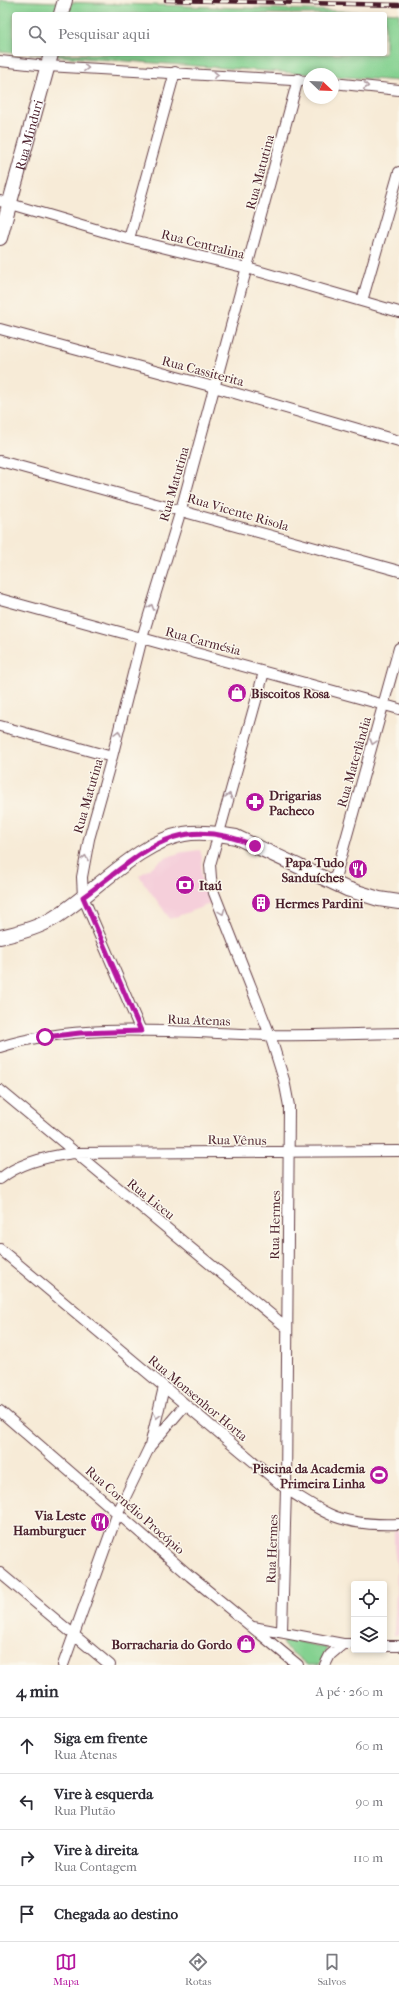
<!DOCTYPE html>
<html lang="pt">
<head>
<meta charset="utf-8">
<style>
  :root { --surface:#fff; --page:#f2f2f3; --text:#2b2b33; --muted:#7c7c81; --line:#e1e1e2; --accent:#b5179e }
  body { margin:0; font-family:"IM FELL French Canon",serif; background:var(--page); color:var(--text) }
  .controls { position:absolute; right:12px; bottom:12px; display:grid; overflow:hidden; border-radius:4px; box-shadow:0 2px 6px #0003 }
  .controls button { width:36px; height:36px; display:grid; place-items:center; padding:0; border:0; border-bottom:1px solid var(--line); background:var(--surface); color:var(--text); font:20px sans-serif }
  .compass { position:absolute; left:303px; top:68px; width:36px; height:36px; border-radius:50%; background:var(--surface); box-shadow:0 2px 6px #0003; rotate:113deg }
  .stop { position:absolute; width:12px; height:12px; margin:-9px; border:3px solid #b5179e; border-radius:50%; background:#fff }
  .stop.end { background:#b5179e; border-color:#fff; box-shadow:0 1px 4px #0008 }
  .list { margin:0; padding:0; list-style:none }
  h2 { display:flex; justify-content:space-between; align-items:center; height:52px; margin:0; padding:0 16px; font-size:17px }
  h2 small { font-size:13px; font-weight:400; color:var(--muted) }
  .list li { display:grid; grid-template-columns:26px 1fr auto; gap:12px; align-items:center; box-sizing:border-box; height:56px; padding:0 16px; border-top:1px solid var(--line) }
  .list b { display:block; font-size:15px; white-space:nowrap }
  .list p { margin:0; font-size:13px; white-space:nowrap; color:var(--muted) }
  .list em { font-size:13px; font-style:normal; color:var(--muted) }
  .icon { flex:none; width:22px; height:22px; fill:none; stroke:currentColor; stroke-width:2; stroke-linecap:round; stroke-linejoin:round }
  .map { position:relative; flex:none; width:399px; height:1665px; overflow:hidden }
  .search { position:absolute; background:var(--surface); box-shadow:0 2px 6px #0003; left:12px; right:12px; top:12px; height:44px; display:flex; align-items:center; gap:10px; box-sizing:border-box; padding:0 14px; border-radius:4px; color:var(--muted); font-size:15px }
  .sheet { height:276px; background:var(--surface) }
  nav { display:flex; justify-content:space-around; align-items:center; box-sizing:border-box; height:56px; border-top:1px solid var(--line); background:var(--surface); font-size:11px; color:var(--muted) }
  nav a { display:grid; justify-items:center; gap:2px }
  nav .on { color:var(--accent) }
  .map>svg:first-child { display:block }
</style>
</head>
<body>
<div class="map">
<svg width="399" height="1665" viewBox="0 0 399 1665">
  <rect width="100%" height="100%" fill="#fbf7ec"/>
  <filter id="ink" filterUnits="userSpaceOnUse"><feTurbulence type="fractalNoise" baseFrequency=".025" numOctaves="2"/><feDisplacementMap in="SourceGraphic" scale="8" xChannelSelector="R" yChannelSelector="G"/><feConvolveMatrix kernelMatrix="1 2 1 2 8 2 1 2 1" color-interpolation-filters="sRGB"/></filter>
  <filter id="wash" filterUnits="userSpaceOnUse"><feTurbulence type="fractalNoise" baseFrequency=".012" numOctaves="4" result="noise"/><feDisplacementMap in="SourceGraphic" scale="16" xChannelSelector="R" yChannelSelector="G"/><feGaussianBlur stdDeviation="0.9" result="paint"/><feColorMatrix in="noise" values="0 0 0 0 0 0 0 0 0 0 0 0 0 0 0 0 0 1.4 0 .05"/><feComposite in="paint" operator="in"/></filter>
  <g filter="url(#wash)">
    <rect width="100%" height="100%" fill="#f7ebd7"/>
    <!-- built -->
    <path fill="#f5cfda" d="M200 850 202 857 201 876 210 904 170 919 139 876 160 861 168 857 182 852Z
      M399 1530V1635H394L397 1570 394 1548V1531Z"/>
    <!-- green -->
    <path fill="#84d190" stroke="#67785e" d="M0 0 399 13V81L333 76V74H309L29 54H385V14H14V53L0 52Z
      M287 1639 327 1648 319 1665H307L283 1645V1641Z"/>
  </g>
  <g filter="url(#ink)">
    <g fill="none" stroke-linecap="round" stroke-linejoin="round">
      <defs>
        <path id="street" d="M0 61 47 66 309 81
          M333 83 399 90
          M0 201 129 239 247 268 399 312
          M129 239 175 72
          M362 301 399 172
          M0 329 214 387 399 441
          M0 461 399 571
          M0 599 399 709
          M264 672 210 865 211 878 214 893 270 1035 284 1080 289 1106 286 1489 282 1631
          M0 726 112 757
          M334 882 399 648
          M141 1031 83 897 82 877 89 839 112 757 142 638 181 510 298 79
          M0 1047C80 1021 185 1033 269 1035 312 1036 356 1034 399 1033
          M0 1090 286 1327
          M0 1179C20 1162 49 1156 74 1153L399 1151
          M0 1249 286 1489C300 1497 314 1507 329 1514 350 1524 376 1525 399 1524
          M0 1411 190 1576 298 1665
          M151 1445 185 1405
          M0 1573 110 1665
          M253 1627 343 1644H354
          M384 1646H399
          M63 1665 118 1512 150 1446 164 1387
          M325 1665 330 1655 343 1644"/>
        <g id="secondary">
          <path d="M61 14 65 0"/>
          <path id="s1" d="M0 238 51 54"/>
          <path d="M0 937C19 933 38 928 54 918 95 893 138 842 184 834 201 831 219 834 236 837L347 889 379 899 399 902"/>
        </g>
      </defs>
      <!-- street casing -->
      <use href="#street" stroke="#643e45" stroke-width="12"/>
      <!-- secondary casing -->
      <use href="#secondary" stroke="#643e45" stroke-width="16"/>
      <!-- street -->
      <use href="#street" stroke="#fff" stroke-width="10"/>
      <!-- secondary -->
      <use href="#secondary" stroke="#fff" stroke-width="14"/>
      <defs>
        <path id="rail" d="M166 0 399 5"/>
      </defs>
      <!-- rail casing -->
      <use href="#rail" stroke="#4a1f2b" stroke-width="4.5"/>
      <!-- rail -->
      <use href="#rail" stroke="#fbf7ec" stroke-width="3" stroke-dasharray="9" stroke-linecap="butt"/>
    </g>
    <!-- one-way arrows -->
    <defs><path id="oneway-chevron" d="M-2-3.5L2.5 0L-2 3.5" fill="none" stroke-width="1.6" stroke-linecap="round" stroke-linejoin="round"/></defs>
    <g stroke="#ae9aa0">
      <use href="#oneway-chevron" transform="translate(86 68) rotate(3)"/>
      <use href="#oneway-chevron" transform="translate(216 75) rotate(3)"/>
      <use href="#oneway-chevron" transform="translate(366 86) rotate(6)"/>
      <use href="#oneway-chevron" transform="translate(151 607) rotate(-73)"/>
      <use href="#oneway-chevron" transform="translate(118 733) rotate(-76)"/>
      <use href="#oneway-chevron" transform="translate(373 742) rotate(106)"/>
      <use href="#oneway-chevron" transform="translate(229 796) rotate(-74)"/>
      <use href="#oneway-chevron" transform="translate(85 858) rotate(-80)"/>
      <use href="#oneway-chevron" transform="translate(222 912) rotate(69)"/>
      <use href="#oneway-chevron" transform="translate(157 1416) rotate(104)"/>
    </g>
  </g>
  <g fill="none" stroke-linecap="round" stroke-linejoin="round" filter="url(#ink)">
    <!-- route -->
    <path stroke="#b5179e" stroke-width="5" d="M45 1037 80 1033 141 1031 83 897C143 854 175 811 255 846"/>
  </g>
  <!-- icons -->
  <defs>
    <symbol id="shop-disc" viewBox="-11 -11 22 22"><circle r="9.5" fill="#b5179e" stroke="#fbf7ec"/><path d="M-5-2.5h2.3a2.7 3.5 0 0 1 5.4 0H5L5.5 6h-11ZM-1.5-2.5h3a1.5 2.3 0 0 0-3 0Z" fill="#fff"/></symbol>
    <symbol id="pharmacy-disc" viewBox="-11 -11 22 22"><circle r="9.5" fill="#b5179e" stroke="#fbf7ec"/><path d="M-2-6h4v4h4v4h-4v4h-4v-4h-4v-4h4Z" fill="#fff"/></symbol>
    <symbol id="restaurant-disc" viewBox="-11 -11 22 22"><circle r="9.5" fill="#b5179e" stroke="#fbf7ec"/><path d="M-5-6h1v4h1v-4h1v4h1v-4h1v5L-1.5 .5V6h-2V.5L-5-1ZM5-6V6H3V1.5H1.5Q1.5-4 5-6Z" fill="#fff"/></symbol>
    <symbol id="bank-disc" viewBox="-11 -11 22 22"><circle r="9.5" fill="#b5179e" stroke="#fbf7ec"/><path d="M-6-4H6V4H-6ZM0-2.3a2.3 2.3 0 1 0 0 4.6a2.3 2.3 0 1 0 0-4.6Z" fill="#fff"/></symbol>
    <symbol id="building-disc" viewBox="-11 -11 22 22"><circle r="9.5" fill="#b5179e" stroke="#fbf7ec"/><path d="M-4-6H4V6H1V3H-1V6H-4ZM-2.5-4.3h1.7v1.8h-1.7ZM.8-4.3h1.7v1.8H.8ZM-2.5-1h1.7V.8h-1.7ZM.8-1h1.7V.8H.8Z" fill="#fff"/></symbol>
    <symbol id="stadium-disc" viewBox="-11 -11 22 22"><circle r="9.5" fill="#b5179e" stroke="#fbf7ec"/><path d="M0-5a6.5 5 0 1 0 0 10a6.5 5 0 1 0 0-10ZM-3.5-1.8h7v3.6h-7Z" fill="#fff"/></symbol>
  </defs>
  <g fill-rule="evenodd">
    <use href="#shop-disc" x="226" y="682" width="22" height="22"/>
    <use href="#pharmacy-disc" x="244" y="791" width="22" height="22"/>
    <use href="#restaurant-disc" x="347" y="858" width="22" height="22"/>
    <use href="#bank-disc" x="174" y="874" width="22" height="22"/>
    <use href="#building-disc" x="250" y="892" width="22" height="22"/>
    <use href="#stadium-disc" x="368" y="1464" width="22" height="22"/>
    <use href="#restaurant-disc" x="89" y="1511" width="22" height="22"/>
    <use href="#shop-disc" x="235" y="1633" width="22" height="22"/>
  </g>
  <g text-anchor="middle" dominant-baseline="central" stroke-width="3" stroke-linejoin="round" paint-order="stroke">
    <!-- street labels -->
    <g font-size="13" fill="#4a1f2b" stroke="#fbf7ec">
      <text stroke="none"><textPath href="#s1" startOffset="107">Rua Minduri</textPath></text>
      <text transform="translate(260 172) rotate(-75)">Rua Matutina</text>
      <text transform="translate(203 244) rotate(14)">Rua Centralina</text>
      <text transform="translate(203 371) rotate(15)">Rua Cassiterita</text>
      <text transform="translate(174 484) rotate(-74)">Rua Matutina</text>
      <text transform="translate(238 512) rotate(16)">Rua Vicente Risola</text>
      <text transform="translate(203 641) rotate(15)">Rua Carmésia</text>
      <text transform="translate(354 762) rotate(-74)">Rua Materlândia</text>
      <text transform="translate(88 796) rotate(-74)">Rua Matutina</text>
      <text transform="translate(199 1020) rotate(2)">Rua Atenas</text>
      <text transform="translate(237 1140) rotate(1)">Rua Vênus</text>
      <text transform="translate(151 1199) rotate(39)">Rua Liceu</text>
      <text transform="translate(275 1225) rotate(-89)">Rua Hermes</text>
      <text transform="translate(198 1398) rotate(40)">Rua Monsenhor Horta</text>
      <text transform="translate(135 1510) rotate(41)">Rua Cornélio Procópio</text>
      <text transform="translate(272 1549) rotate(-88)">Rua Hermes</text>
    </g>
    <!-- poi labels -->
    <g font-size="13" font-weight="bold" fill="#4a1f2b" stroke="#fbf7ec" text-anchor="start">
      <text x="251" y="693">Biscoitos Rosa</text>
      <text x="269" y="795">Drigarias<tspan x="269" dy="15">Pacheco</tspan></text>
      <text x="344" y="862" text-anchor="end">Papa Tudo<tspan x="344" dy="15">Sanduíches</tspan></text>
      <text x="199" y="885">Itaú</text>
      <text x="275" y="903">Hermes Pardini</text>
      <text x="365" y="1468" text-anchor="end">Piscina da Academia<tspan x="365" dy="15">Primeira Linha</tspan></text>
      <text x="86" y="1515" text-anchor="end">Via Leste<tspan x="86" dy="15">Hamburguer</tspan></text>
      <text x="232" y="1644" text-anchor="end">Borracharia do Gordo</text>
    </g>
  </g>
</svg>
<div class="controls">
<button><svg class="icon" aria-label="locate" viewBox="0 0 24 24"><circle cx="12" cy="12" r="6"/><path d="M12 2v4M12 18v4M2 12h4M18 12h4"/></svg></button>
<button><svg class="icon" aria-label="layers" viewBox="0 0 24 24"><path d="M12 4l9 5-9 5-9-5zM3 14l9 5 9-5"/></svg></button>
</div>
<svg class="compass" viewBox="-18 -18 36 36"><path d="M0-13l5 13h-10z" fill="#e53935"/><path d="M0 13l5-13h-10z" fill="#7c7c81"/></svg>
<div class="stop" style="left:45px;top:1037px"></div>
<div class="stop end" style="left:255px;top:846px"></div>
<div class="search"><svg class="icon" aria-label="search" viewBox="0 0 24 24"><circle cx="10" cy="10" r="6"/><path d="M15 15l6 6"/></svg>Pesquisar aqui</div>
</div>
<section class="sheet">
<h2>4 min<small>A pé · 260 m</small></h2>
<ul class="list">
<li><svg class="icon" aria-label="ahead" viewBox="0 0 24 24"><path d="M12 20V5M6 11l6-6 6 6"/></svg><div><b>Siga em frente</b><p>Rua Atenas</p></div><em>60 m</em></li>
<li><svg class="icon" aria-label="left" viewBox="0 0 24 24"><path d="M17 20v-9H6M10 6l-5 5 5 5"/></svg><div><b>Vire à esquerda</b><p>Rua Plutão</p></div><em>90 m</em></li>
<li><svg class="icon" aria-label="right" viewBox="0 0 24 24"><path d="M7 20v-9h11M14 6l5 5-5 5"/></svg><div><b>Vire à direita</b><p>Rua Contagem</p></div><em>110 m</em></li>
<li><svg class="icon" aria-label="arrive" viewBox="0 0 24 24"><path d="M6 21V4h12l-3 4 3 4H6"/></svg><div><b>Chegada ao destino</b></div></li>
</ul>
</section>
<nav>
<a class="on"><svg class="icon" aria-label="map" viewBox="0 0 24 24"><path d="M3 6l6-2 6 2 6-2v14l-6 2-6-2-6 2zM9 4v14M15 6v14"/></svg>Mapa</a>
<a><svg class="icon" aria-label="directions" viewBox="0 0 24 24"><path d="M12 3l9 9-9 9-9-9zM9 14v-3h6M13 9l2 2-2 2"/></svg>Rotas</a>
<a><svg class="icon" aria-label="saved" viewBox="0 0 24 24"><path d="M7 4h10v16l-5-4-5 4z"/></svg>Salvos</a>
</nav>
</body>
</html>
